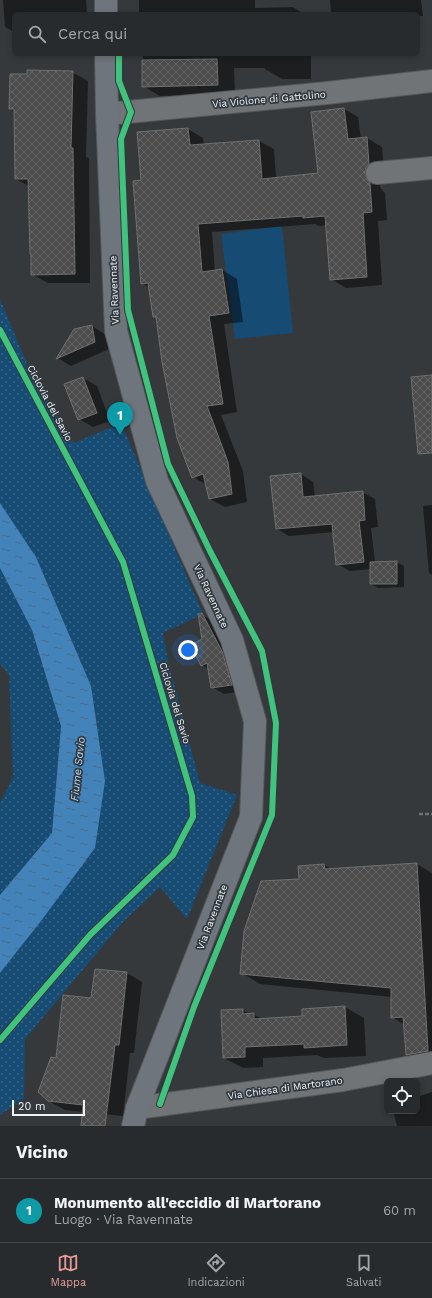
<!DOCTYPE html>
<html lang="it">
<head>
<meta charset="utf-8">
<style>
  :root { --surface:#282b2d; --page:#343739; --text:#f1f3f6; --muted:#a5a7aa; --line:#444749; --accent:#e69b98 }
  body { margin:0; font-family:"Work Sans",sans-serif; background:var(--page); color:var(--text) }
  .controls { position:absolute; right:12px; bottom:12px; display:grid; overflow:hidden; border-radius:6px; box-shadow:0 2px 6px #0003 }
  .controls button { width:36px; height:36px; display:grid; place-items:center; padding:0; border:0; border-bottom:1px solid var(--line); background:var(--surface); color:var(--text); font:20px sans-serif }
  .scale { position:absolute; left:12px; bottom:10px; width:73px; box-sizing:border-box; padding-left:4px; border:2px solid #eff4f7; border-top:0; font-size:11px; line-height:14px; white-space:nowrap; color:#eff4f7; -webkit-text-stroke:3px #32393f; paint-order:stroke }
  .you { position:absolute; left:188px; top:650px; width:14px; height:14px; margin:-10px; border:3px solid #fff; border-radius:50%; background:#1a73e8; box-shadow:0 0 0 6px #1a73e833 }
  .badge { display:grid; place-items:center; width:26px; height:26px; border-radius:50%; background:var(--accent); color:#fff; font-size:13px; font-weight:700 }
  .pin { position:absolute; translate:-50% -33px; filter:drop-shadow(0 1px 2px #0008) }
  .pin::after { content:''; position:absolute; top:21px; width:14px; height:12px; background:inherit; clip-path:polygon(0 0,100% 0,50% 100%) }
  .list { margin:0; padding:0; list-style:none }
  h2 { display:flex; justify-content:space-between; align-items:center; height:52px; margin:0; padding:0 16px; font-size:17px }
  h2 small { font-size:13px; font-weight:400; color:var(--muted) }
  .list li { display:grid; grid-template-columns:26px 1fr auto; gap:12px; align-items:center; box-sizing:border-box; height:64px; padding:0 16px; border-top:1px solid var(--line) }
  .list b { display:block; font-size:15px; white-space:nowrap }
  .list p { margin:0; font-size:13px; white-space:nowrap; color:var(--muted) }
  .list em { font-size:13px; font-style:normal; color:var(--muted) }
  .icon { flex:none; width:22px; height:22px; fill:none; stroke:currentColor; stroke-width:2; stroke-linecap:round; stroke-linejoin:round }
  .map { position:relative; flex:none; width:432px; height:1126px; overflow:hidden }
  .search { position:absolute; background:var(--surface); box-shadow:0 2px 6px #0003; left:12px; right:12px; top:12px; height:44px; display:flex; align-items:center; gap:10px; box-sizing:border-box; padding:0 14px; border-radius:6px; color:var(--muted); font-size:15px }
  .sheet { height:116px; background:var(--surface) }
  nav { display:flex; justify-content:space-around; align-items:center; box-sizing:border-box; height:56px; border-top:1px solid var(--line); background:var(--surface); font-size:11px; color:var(--muted) }
  nav a { display:grid; justify-items:center; gap:2px }
  nav .on { color:var(--accent) }
  .map>svg:first-child { display:block }
</style>
</head>
<body>
<div class="map">
<svg width="432" height="1126" viewBox="0 0 432 1126">
  <defs>
    <pattern id="grass-dots" width="8" height="8" patternUnits="userSpaceOnUse"><rect width="8" height="8" fill="#164b74"/><path d="M2 2h.1M6 6h.1" fill="none" stroke="#386689" stroke-width="1.8" stroke-linecap="round"/></pattern>
    <pattern id="water-ripples" width="26" height="14" patternUnits="userSpaceOnUse"><rect width="26" height="14" fill="#4483b9"/><path d="M2 4q2-2 4 0t4 0M15 11q2-2 4 0t4 0" fill="none" stroke="#466c8d"/></pattern>
    <pattern id="building-cross-hatch" width="8" height="8" patternUnits="userSpaceOnUse"><rect width="8" height="8" fill="#4c4c4c"/><path d="M0 0l8 8M0 8l8-8" fill="none" stroke="#666667"/></pattern>
  </defs>
  <rect width="100%" height="100%" fill="#35393c"/>
  <!-- grass -->
  <path fill="url(#grass-dots)" d="M0 299 29 369 74 443 121 423 203 614 163 633 169 665 200 783 237 795 187 919 160 887 121 924 25 1039 24 1098 0 1115V973L41 921 105 781 91 686 36 557 0 503Z
    M0 568 32 630 61 726 52 833 0 895V803L13 777 9 675 0 664Z"/>
  <!-- pitch -->
  <path fill="#164b74" d="M282 226 293 333 235 339 221 234Z"/>
  <!-- water -->
  <path fill="url(#water-ripples)" d="M0 503 36 557 91 686 105 781 95 848 41 921 0 973V895L52 833 61 726 32 630 0 568Z"/>
  <!-- shadow -->
  <path fill="#0007" d="M3 0H86L87 14H14V32L5 27Z
    M139 0H255V8L293 7 304 14H139Z
    M330 0H421L423 16H418V14H335L331 12Z
    M143 54H311V79H282L265 69V68H234L235 94 160 96 143 86Z
    M72 72 88 81 86 157 89 158 90 283H48L32 274 29 186 16 179 15 112 10 109 28 75Z
    M344 109 358 117 361 139 367 138 382 147 384 172 379 183 381 189 385 193 387 220 378 221 382 285 346 288 331 279 327 225 319 226 315 224 212 232 215 271 222 270 237 279 243 322 224 324 237 412 221 415 243 471 247 502 225 507 210 499 207 485 193 477 157 318 154 316 150 288 142 283V181L188 129 203 138 204 145 259 141 274 149 276 178 319 173Z
    M92 326 106 335 109 349 71 366 58 358Z
    M83 378 97 386 110 421 93 427 79 419Z
    M301 474 313 482 315 497 362 492 375 499 378 527 371 528 375 562H397L404 566V587L378 588 371 584V569L350 571 337 564 334 532 289 536 277 529Z
    M432 505V575L429 573 423 506Z
    M201 614 213 621 243 691 224 694 212 687 209 669 202 665 204 640Z
    M417 864 432 873V1064L425 1065 407 1055 405 1025 392 1017V997L260 984 242 973 300 879 324 865 331 869Z
    M127 973 142 982 134 1053H130L123 1116 65 1110 49 1101 57 1059 92 999Z
    M345 1007 364 1018 366 1056 324 1058 317 1055 263 1058V1067L243 1068 224 1058 243 1010 249 1014H253L262 1019 303 1017Z
    M432 1092V1126H397L393 1111H417V1097Z"/>
  <!-- building -->
  <path fill="url(#building-cross-hatch)" stroke="#6f6f6f" d="M217 59 218 85 142 87V60Z
    M27 70 73 71 71 148H73L75 274 31 275V254H30L28 179H15L14 109H9L10 74H27Z
    M344 108 348 139 367 137 369 164 366 168 365 174 367 180 370 183 372 212 363 213 367 277 330 280 325 216 303 218V216L198 224 202 272 222 269 229 313 209 316 223 404 207 406 228 462 232 494 209 499 203 474 192 478 177 438 162 362 156 317H153L148 283 141 284 133 181 141 180 137 132 188 128 190 145 259 140 262 179 318 173 311 112Z
    M92 325 95 342 56 359 74 329Z
    M432 375V453L418 454 411 377Z
    M83 377 97 413 78 420 64 384Z
    M301 473 303 497 363 491 365 520 359 521 364 562 336 565 332 524 276 529 270 476Z
    M397 561V584H370V562Z
    M202 613 222 651 232 685 211 688 207 663 201 666 191 645 202 639 198 614Z
    M417 863 428 1051 406 1055 403 1017 391 1018V988L240 974 244 931 261 881 299 879 298 866 324 864 325 869Z
    M95 969 127 972 119 1045H115L105 1126H81L83 1105 48 1101 38 1092 51 1057 56 1058 63 995 91 998Z
    M345 1006 347 1045 304 1048V1044L245 1047V1057L223 1058 221 1010 243 1009V1014L254 1013V1019L302 1016V1009Z"/>
  <g fill="none" stroke-linecap="round" stroke-linejoin="round">
    <defs>
      <path id="minor" d="M107 114 327 93 432 81
        M377 173 432 168
        M137 1108 343 1080 432 1063"/>
      <path id="major" d="M106 0V14
        M106 54 107 114 116 331 157 481 232 640 255 721 251 817 137 1108 133 1126"/>
    </defs>
    <!-- minor casing -->
    <use href="#minor" stroke="#545759" stroke-width="24"/>
    <!-- major casing -->
    <use href="#major" stroke="#545759" stroke-width="24"/>
    <!-- path -->
    <path stroke="#6f7173" stroke-width="2.5" stroke-dasharray="4 2" stroke-linecap="butt" d="M419 814H432"/>
    <!-- minor -->
    <use href="#minor" stroke="#717477" stroke-width="22"/>
    <!-- major -->
    <use href="#major" stroke="#6f757c" stroke-width="22"/>
    <defs>
      <path id="cycleway" d="M119 54V81L131 112 121 139 128 310 168 464 210 551 262 651 276 723 272 815 194 1007 160 1104
        M0 330 123 562 192 796 193 817 173 855 90 935 0 1040"/>
    </defs>
    <!-- cycleway casing -->
    <use href="#cycleway" stroke="#32393f" stroke-width="8"/>
    <!-- cycleway -->
    <use href="#cycleway" stroke="#40c37c" stroke-width="6"/>
  </g>
  <g text-anchor="middle" dominant-baseline="central" stroke-width="3.5" stroke-linejoin="round" paint-order="stroke">
    <!-- street labels -->
    <g font-size="10" fill="#eff4f7" stroke="#32393f">
      <text transform="translate(269 99) rotate(-5)">Via Violone di Gattolino</text>
      <text transform="translate(114 290) rotate(-92)">Via Ravennate</text>
      <text transform="translate(50 403) rotate(62)">Ciclovia del Savio</text>
      <text transform="translate(211 596) rotate(65)">Via Ravennate</text>
      <text transform="translate(175 703) rotate(73)">Ciclovia del Savio</text>
      <text transform="translate(212 917) rotate(-69)">Via Ravennate</text>
      <text transform="translate(285 1088) rotate(-8)">Via Chiesa di Martorano</text>
    </g>
    <!-- water labels -->
    <g font-size="11" font-style="italic" fill="#b5d7f7" stroke="#32393f">
      <text transform="translate(78 769) rotate(-84)">Fiume Savio</text>
    </g>
  </g>
</svg>
<div class="controls">
<button><svg class="icon" aria-label="locate" viewBox="0 0 24 24"><circle cx="12" cy="12" r="6"/><path d="M12 2v4M12 18v4M2 12h4M18 12h4"/></svg></button>
</div>
<div class="scale">20 m</div>
<div class="you"></div>
<div class="pin badge" style="left:120px;top:435px;background:#0f9aa8">1</div>
<div class="search"><svg class="icon" aria-label="search" viewBox="0 0 24 24"><circle cx="10" cy="10" r="6"/><path d="M15 15l6 6"/></svg>Cerca qui</div>
</div>
<section class="sheet">
<h2>Vicino<small></small></h2>
<ul class="list">
<li><span class="badge" style="background:#0f9aa8">1</span><div><b>Monumento all'eccidio di Martorano</b><p>Luogo · Via Ravennate</p></div><em>60 m</em></li>
</ul>
</section>
<nav>
<a class="on"><svg class="icon" aria-label="map" viewBox="0 0 24 24"><path d="M3 6l6-2 6 2 6-2v14l-6 2-6-2-6 2zM9 4v14M15 6v14"/></svg>Mappa</a>
<a><svg class="icon" aria-label="directions" viewBox="0 0 24 24"><path d="M12 3l9 9-9 9-9-9zM9 14v-3h6M13 9l2 2-2 2"/></svg>Indicazioni</a>
<a><svg class="icon" aria-label="saved" viewBox="0 0 24 24"><path d="M7 4h10v16l-5-4-5 4z"/></svg>Salvati</a>
</nav>
</body>
</html>
